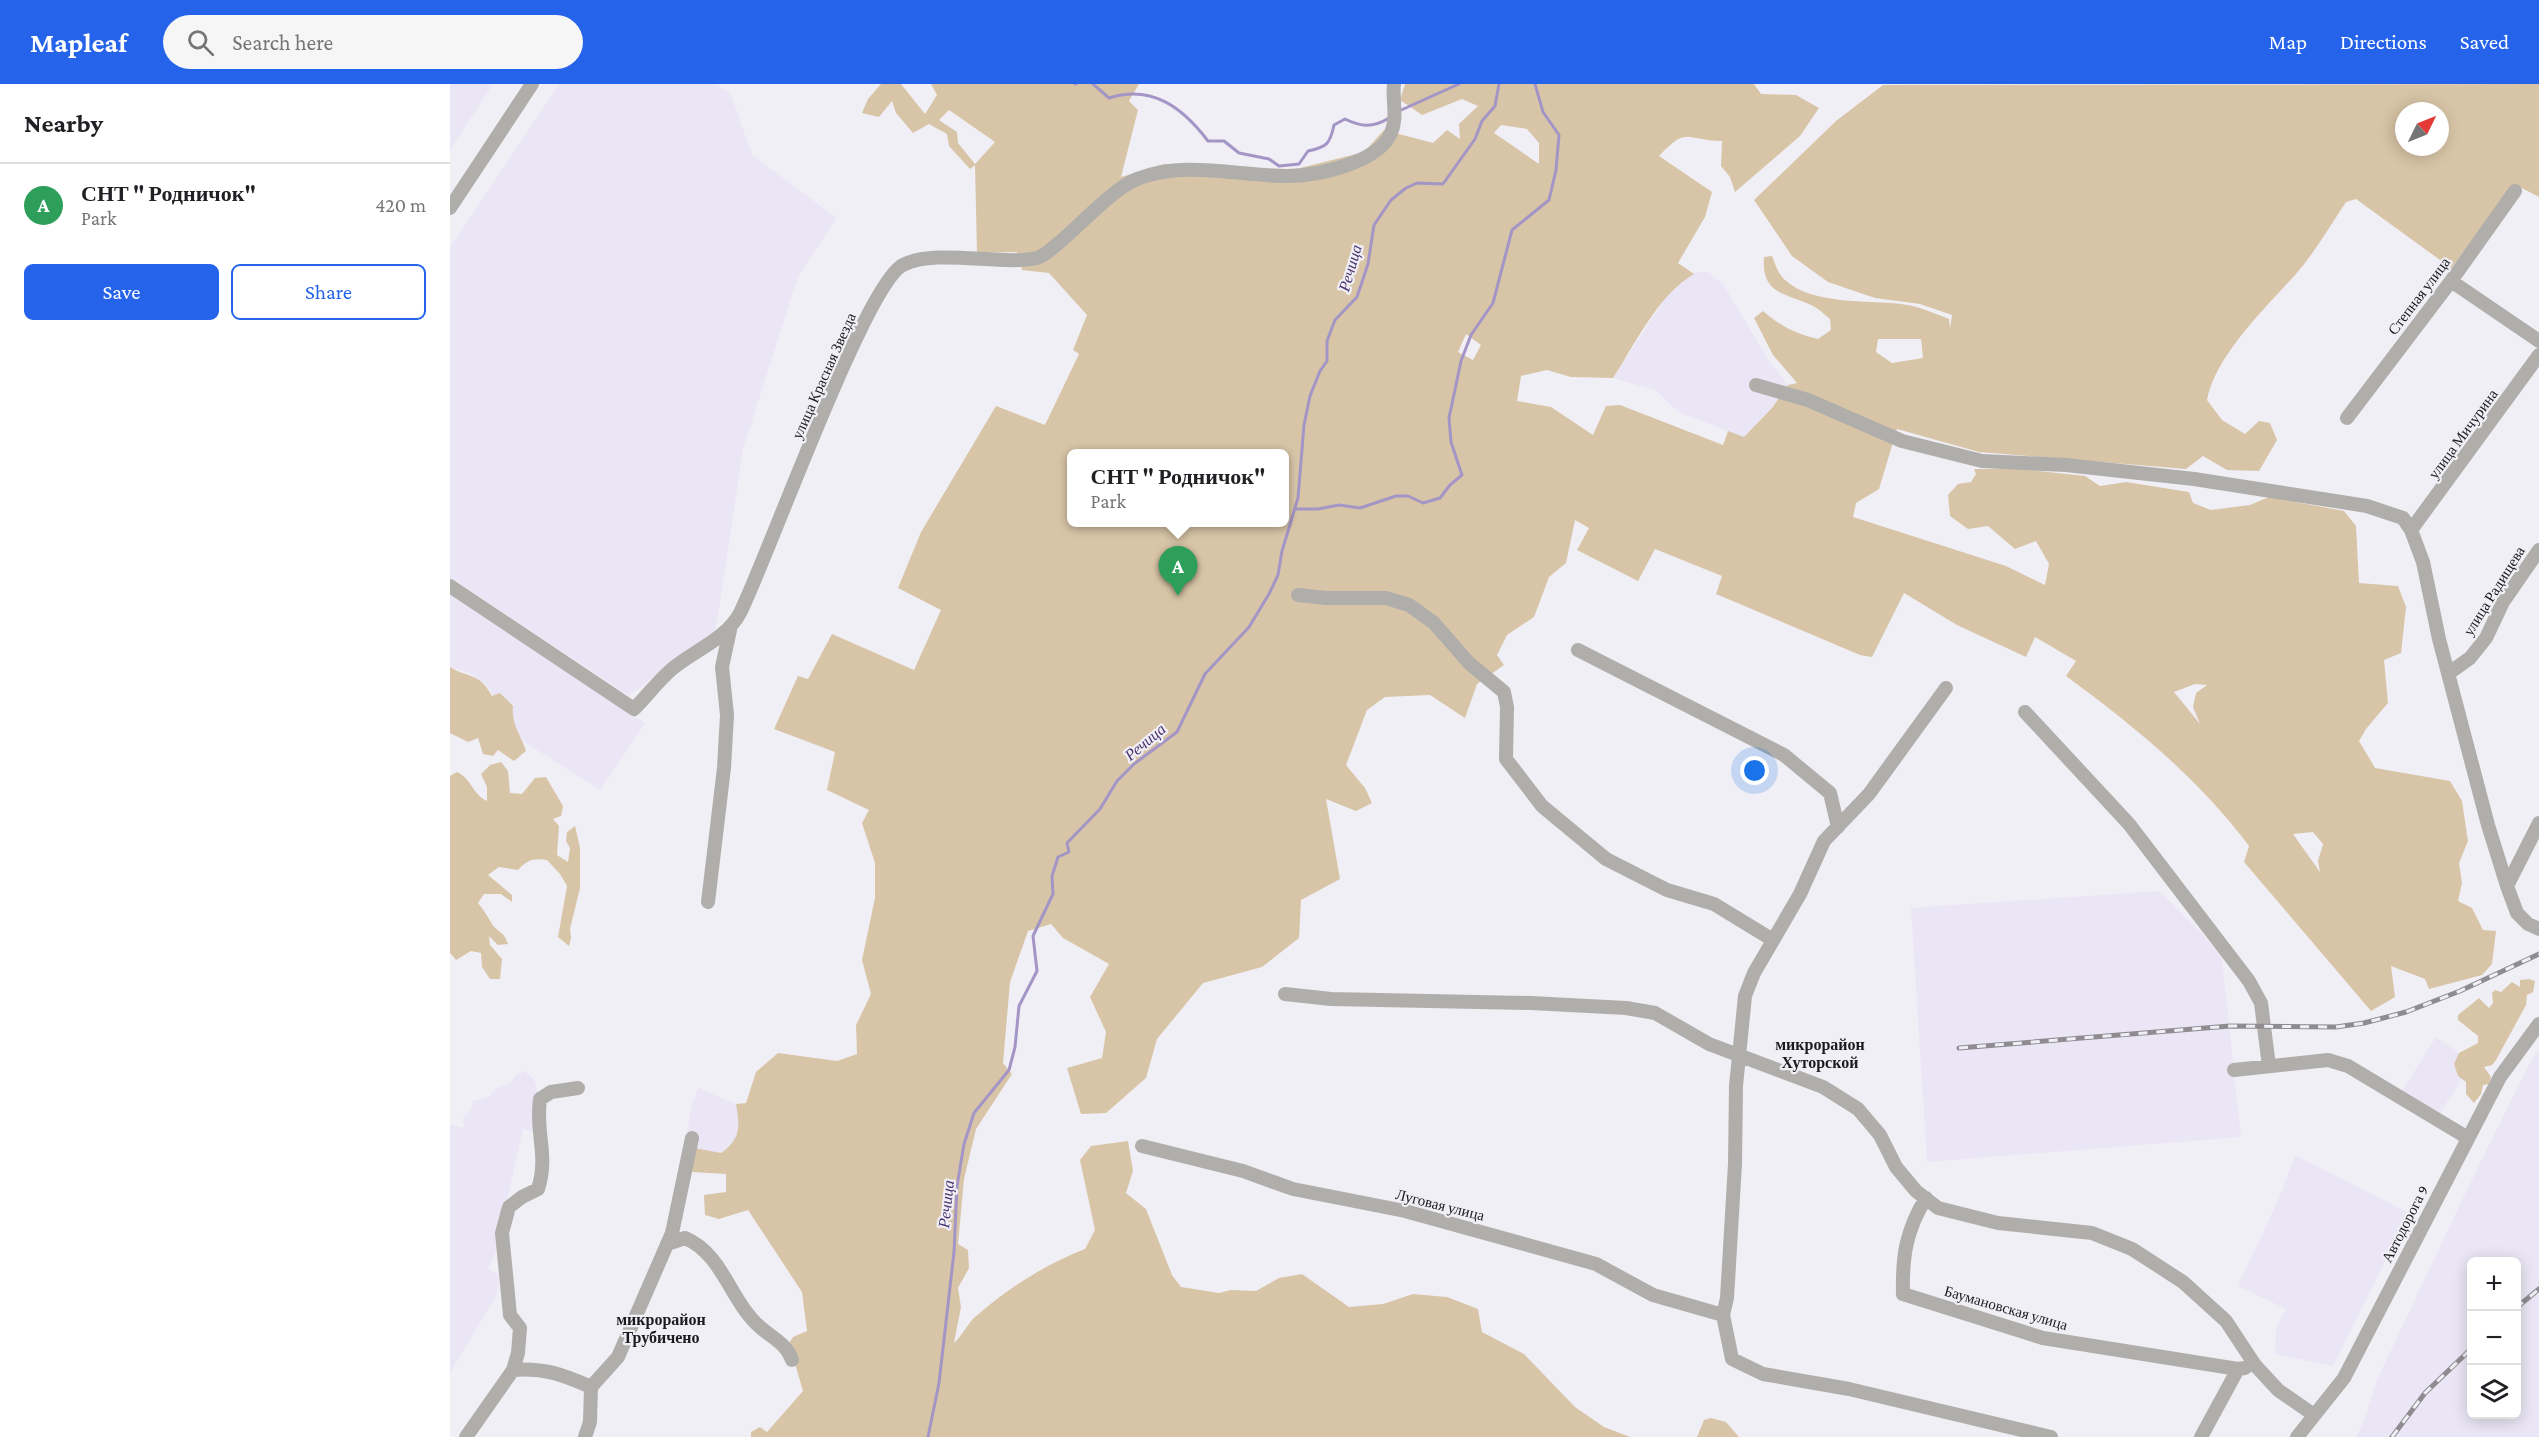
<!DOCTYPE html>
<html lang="en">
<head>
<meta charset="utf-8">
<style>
  :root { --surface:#fff; --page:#f6f6f6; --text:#202124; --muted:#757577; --line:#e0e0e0; --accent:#2563eb }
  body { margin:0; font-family:"Crimson Pro",serif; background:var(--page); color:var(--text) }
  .controls { position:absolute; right:18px; bottom:18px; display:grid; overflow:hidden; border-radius:9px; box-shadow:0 3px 15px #0003 }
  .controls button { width:54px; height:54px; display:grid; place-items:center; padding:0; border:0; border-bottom:2px solid var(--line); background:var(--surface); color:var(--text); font:30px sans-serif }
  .compass { position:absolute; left:1945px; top:18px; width:54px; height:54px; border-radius:50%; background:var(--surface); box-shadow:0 3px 15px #0003; rotate:47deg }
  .you { position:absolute; left:1305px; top:687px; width:21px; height:21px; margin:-15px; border:4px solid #fff; border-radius:50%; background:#1a73e8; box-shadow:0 0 0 9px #1a73e833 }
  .badge { display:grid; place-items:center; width:39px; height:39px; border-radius:50%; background:var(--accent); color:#fff; font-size:20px; font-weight:700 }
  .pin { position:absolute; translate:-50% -50px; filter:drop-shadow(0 2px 3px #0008) }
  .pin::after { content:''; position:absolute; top:32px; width:21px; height:18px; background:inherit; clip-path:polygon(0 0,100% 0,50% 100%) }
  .popup { position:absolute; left:617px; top:365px; width:222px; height:78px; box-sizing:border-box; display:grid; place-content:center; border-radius:9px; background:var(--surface); filter:drop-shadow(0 2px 4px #0005); font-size:20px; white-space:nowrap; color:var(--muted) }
  .popup b { font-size:22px; color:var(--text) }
  .popup::after { content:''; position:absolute; left:50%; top:100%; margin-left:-12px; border:12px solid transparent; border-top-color:var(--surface) }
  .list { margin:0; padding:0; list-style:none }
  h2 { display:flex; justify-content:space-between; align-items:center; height:78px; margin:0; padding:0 24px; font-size:26px }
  h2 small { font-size:20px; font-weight:400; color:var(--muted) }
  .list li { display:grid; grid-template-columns:39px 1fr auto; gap:18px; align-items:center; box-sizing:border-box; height:84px; padding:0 24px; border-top:2px solid var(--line) }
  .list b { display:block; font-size:22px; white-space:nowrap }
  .list p { margin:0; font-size:20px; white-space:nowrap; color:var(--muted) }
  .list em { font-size:20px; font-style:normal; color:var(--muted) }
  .actions { display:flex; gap:12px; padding:18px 24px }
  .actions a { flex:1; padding:14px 0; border:2px solid var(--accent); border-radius:9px; text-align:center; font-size:21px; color:var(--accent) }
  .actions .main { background:var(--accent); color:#fff }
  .icon { flex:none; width:33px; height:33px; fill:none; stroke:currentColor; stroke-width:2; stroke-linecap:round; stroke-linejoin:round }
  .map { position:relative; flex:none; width:2089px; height:1353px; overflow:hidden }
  header { display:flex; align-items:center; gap:36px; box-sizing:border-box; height:84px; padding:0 30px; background:var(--accent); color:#fff }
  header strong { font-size:28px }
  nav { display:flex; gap:33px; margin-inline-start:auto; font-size:21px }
  .search { width:420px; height:54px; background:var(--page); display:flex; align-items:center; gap:15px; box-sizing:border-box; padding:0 21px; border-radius:33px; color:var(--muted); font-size:22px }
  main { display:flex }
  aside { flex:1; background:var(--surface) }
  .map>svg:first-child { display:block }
</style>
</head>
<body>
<header>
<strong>Mapleaf</strong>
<div class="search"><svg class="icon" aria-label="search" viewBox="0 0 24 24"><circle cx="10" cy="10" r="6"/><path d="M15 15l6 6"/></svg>Search here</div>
<nav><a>Map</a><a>Directions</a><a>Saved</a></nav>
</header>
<main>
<aside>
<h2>Nearby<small></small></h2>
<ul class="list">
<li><span class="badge" style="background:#2e9e5b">A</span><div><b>СНТ &quot; Родничок&quot;</b><p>Park</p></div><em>420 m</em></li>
</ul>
<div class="actions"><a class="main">Save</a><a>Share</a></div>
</aside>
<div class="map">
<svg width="2089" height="1353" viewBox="0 0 2089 1353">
  <rect width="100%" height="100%" fill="#f1eff6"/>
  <!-- built -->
  <path fill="#eae6f5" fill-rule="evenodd" d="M0 0H43L0 66Z
    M109 0H266L281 10 302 71 387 134 348 193 293 365 266 545 179 612 0 493V163Z
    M1246 188H1258L1273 200 1320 278 1338 301 1322 324 1294 353 1230 329 1205 306 1163 294 1215 215 1229 198Z
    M0 507 195 639 150 706 73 657 36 601 20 589 0 583Z
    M1710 807 1753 851 1772 874 1791 1053 1477 1078 1461 824Z
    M1986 953 2009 969 2004 980 2008 992 2012 995 1990 1029 1952 1007Z
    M2089 964V1353H1906L1915 1334 1926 1298 2013 1114 2073 992ZM2022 1178H2066V1330H2022Z
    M75 987 85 997 88 1011 83 1048 73 1045 45 1170 38 1185 50 1191 46 1212 0 1289V1041L14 1044 13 1034 20 1027 23 1017 39 1013 46 1004 60 999 66 991Z
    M248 1004 286 1020 290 1044 288 1054 271 1069 235 1063 241 1024Z
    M1845 1071 1959 1129 1883 1282 1825 1270 1826 1244 1836 1225 1788 1202 1829 1114Z"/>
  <!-- green -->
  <path fill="#d8c5a7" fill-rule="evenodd" d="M431 0H451L475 30 487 11 481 0H689L679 17 688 26 671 93 714 80 789 82 838 87 914 68 934 46 983 59 997 46 1010 55 1009 40 1028 22 1012 15 972 31 950 16 955 0H1304L1311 10 1346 11 1369 24 1350 52 1285 108 1280 93 1271 82 1272 57C1235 57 1239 41 1209 72L1262 108 1255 133 1228 179 1244 190C1207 212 1186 259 1163 294L1121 293 1097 286 1071 292 1067 317 1101 323 1143 351 1156 322 1170 321 1273 361 1278 347 1294 353 1322 324 1338 301 1347 299 1323 271 1304 234 1313 227C1330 242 1346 250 1368 255L1381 246 1380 235C1374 230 1368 224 1361 221 1335 209 1311 210 1314 173L1322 172C1325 180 1328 190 1335 196 1362 221 1417 216 1451 220 1468 222 1484 229 1499 235L1500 245 1502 231 1470 220 1425 214 1378 198 1342 172 1304 116 1386 37 1433 1 2089 0V113L2066 101 2001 184 1906 115 1896 118C1880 142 1865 168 1846 190 1816 223 1765 272 1757 316L1772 336 1795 350 1809 337 1820 339 1827 356 1809 387 1777 386 1753 372 1736 385 1529 368 1447 345 1429 405 1406 419 1403 433 1556 482 1595 501 1599 480 1586 457 1565 465 1538 442 1518 445 1500 432 1498 411 1508 400 1521 398 1526 390 1524 385H1570L1635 392 1650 402 1676 398 1739 408 1743 419 1761 426 1800 421 1819 413 1894 427 1906 442 1909 499 1948 502 1956 523 1951 569 1934 576 1938 619 1916 645 1909 657 1925 684 2000 697 2012 717 2018 757 2009 779 2012 799 2008 817 2022 824 2033 846 2046 847 2042 880 2032 891 1979 905 1975 895 1941 882 1945 913 1921 927 1794 778 1799 762C1748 694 1684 642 1616 592L1626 577 1585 553 1576 573 1507 541 1454 509 1422 573 1410 571 1266 510 1272 492 1205 465 1188 497 1127 466 1139 444 1125 436 1116 479 1099 493 1084 533 1057 551 1047 571 1054 581 1027 600 1015 634 980 611 935 613 917 626 896 681 915 704 922 719 906 727 876 715 890 795 851 816 849 854 812 883 753 899 707 955 696 994 656 1029 631 1030 617 984 652 974 656 948 640 913 659 880 613 854 601 840 578 847 560 898 553 979 562 990 526 1045 514 1095 508 1160 518 1166 519 1184 508 1204 511 1223 504 1259C511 1253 517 1241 524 1234 558 1204 594 1181 635 1165L645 1146 630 1076 641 1062 678 1057 683 1087 676 1109 696 1125 722 1191 731 1203 769 1209 781 1206 806 1207 829 1194 852 1190 899 1223 933 1220 963 1210 997 1213 1028 1225 1032 1248 1074 1270 1125 1323 1154 1343 1180 1353H301V1348L310 1343 317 1348 353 1307 339 1259 343 1253 357 1247 352 1208 298 1126 269 1135 255 1131 254 1111 276 1108V1090L242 1088 244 1064 271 1069C291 1055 290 1043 286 1020L296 1019 306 988 328 969 387 977 407 970 406 941 421 910 412 876 425 814V779L412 739 419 726 377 706 385 668 324 645 348 592 358 595 382 550 464 586 491 526 448 504 471 448 546 322 595 341 629 270 623 266 637 231 599 189 572 186 567 168 527 169 525 81 520 85 499 62 497 50 479 40 463 49 446 29 442 17 429 33 412 29 418 15ZM499 26 545 58 525 80 508 59 507 48 489 36ZM1954 27H1990V63H1954ZM1051 41 1077 45 1089 59V80L1044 49ZM1016 250 1031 261 1023 276 1008 268ZM1428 255H1471L1473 274 1442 279 1426 268ZM622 370H834V438H622ZM1745 600 1757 601 1746 609 1743 623 1750 640 1724 608ZM1863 748 1873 760 1868 777 1870 788 1843 750Z
    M0 583C19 595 28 587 42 612L50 609 63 622C61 640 71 651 76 667L64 677 48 666 43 672 33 670 28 654 18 658 0 649Z
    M51 678 58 687 60 709 72 710 85 694 96 693 113 722 111 732 103 735 109 742 107 771 118 778 120 764 116 757 117 748 125 742 130 764V804L120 845 121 854 119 862 108 853 117 802 110 790 97 776C83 774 77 776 68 786L49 783 38 791 62 811V818L51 810H34L28 819C34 826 38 833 42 840 48 849 54 847 58 860L48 861 39 852 40 861 52 875 50 895H40L32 883 31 869 21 867 6 876 0 869V692L7 688C22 695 22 710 37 717V703L31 690 40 681Z
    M2079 895 2085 897 2083 908 2077 911 2076 921 2046 976 2042 981 2034 983 2041 993 2039 1000 2033 1001 2031 1010 2024 1019 2016 1010V998L2008 992 2004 980 2009 969 2028 959V952L2008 936V931L2029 914 2039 924 2043 919 2042 909 2045 906 2051 908 2062 898 2070 903V896Z
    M1261 1334 1276 1338 1289 1353H1247L1254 1336Z"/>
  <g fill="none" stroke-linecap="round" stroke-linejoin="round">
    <!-- stream -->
    <path stroke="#a395c5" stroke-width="3" d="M625 0H626
      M643 0 659 14C702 0 733 24 758 57H774L789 69 819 75 829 82 849 80 858 67C877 63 880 60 884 41L895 35C911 43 923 44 939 34
      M949 27 1009 0
      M846 425H868L889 421 910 424 946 412H958L973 419 990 414 1000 401 1012 391 1001 358 999 334 1011 277 1021 251 1043 219 1062 146 1099 116 1106 86 1109 51 1093 28 1085 0
      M478 1353 489 1299 504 1168 507 1102 514 1060 524 1029 559 986 565 963 569 922 587 887 583 852 603 810 602 792 608 773 619 768 617 759 650 725 667 697 684 680 727 648 755 590 799 543 819 510 828 491 832 467 848 414 854 341 860 312 870 287 877 277V257L885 236 907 213 918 180 924 141 941 116 956 104 967 99 993 100 1025 55 1032 37 1045 22 1049 0"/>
    <!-- minor -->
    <path stroke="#b0aeab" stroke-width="14" d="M0 124 82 0
      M2001 197 2089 257
      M1306 301 1358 316 1452 357 1532 377 1616 381 1744 395 1917 422 1953 434 1961 446 1973 478 1989 555 2038 741 2057 802 2067 829 2078 840 2089 845
      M1897 334 2001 197 2065 107
      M1961 446 2089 271
      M0 502 184 625C197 612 208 597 222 585 245 566 276 555 290 529 318 473 415 200 453 181 485 164 551 182 587 174 595 172 603 163 610 158 631 140 664 104 687 95 734 76 788 92 837 92 867 92 928 79 941 49 948 33 942 17 944 0
      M848 511 876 514H936L959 521 984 539 1019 579 1054 608 1057 623 1056 675 1092 722 1156 775 1217 806 1264 820 1323 856
      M1128 566 1334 671 1380 709 1388 743
      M1999 589 2020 574 2036 554 2053 518 2089 466
      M1496 604 1419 710 1374 757 1350 810 1304 889 1295 912 1286 1002 1285 1080 1277 1214 1273 1231 1282 1275 1313 1290 1399 1305 1601 1353
      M1575 628 1679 740 1799 897 1811 919 1819 982
      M2057 802 2089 739
      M258 818 274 684 277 631 272 583 280 546
      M835 910 881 915 1081 919 1176 924 1205 929 1259 960 1373 1003 1408 1025 1430 1051 1446 1083 1466 1107 1488 1124 1548 1139 1642 1149 1682 1165 1733 1198 1776 1237 1805 1281 1828 1306 1864 1331
      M1784 986 1878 976 1898 982 2018 1054
      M692 1062 793 1087 843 1105 955 1127 1146 1180 1203 1211 1273 1231
      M1476 1114C1456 1146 1452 1173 1453 1210L1593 1254 1788 1285
      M217 1160 235 1154C273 1170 280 1217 310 1243 322 1254 336 1259 342 1276
      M63 1286C93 1283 114 1291 141 1303
      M16 1353 63 1286 68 1269 70 1244 60 1231 52 1149 59 1123 72 1113 88 1105C99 1071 85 1049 90 1015L101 1008 128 1004
      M135 1353 140 1338 141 1303 168 1273 222 1149 242 1054
      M1751 1353 1788 1285 1795 1284
      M1847 1353 1894 1294 2050 993 2089 940"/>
    <defs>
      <path id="rail" d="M1509 964 1780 942 1886 943 1914 939 1956 928 2010 907 2089 870
        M2066 1224 2089 1205
        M1942 1353 1975 1309 2022 1264"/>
    </defs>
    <!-- rail casing -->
    <use href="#rail" stroke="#8e8c91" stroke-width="5"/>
    <!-- rail -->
    <use href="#rail" stroke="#f1eff6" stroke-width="3" stroke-dasharray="9" stroke-linecap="butt"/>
  </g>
  <g text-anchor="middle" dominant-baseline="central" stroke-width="4.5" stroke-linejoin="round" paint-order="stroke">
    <!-- street labels -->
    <g font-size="15" fill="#1b1a1d" stroke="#f1eff6">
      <text transform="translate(1969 212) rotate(-53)">Степная улица</text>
      <text transform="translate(374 292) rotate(-66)">улица Красная Звезда</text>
      <text transform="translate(2013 350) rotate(-54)">улица Мичурина</text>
      <text transform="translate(2044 507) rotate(-58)">улица Радищева</text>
      <text transform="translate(990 1121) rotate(14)">Луговая улица</text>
      <text transform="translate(1955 1140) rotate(-63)">Автодорога 9</text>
      <text transform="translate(1556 1224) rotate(16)">Баумановская улица</text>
    </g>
    <!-- water labels -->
    <g font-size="16" font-style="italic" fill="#4a3470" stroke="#f1eff6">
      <text transform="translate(900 184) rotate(-74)">Речица</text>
      <text transform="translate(695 658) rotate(-40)">Речица</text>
      <text transform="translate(496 1120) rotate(-84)">Речица</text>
    </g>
    <!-- neighbourhood labels -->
    <g font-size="16" font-weight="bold" fill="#1b1a1d" stroke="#f1eff6">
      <text x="1370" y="960">микрорайон<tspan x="1370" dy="18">Хуторской</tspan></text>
      <text x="211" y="1235">микрорайон<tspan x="211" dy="18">Трубичено</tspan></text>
    </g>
  </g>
</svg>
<div class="controls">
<button>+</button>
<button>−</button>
<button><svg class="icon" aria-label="layers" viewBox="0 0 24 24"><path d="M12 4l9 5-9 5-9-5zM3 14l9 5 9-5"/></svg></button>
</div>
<svg class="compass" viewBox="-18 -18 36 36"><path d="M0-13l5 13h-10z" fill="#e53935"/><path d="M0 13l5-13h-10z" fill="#757577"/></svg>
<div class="you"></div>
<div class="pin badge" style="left:728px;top:512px;background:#2e9e5b">A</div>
<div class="popup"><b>СНТ &quot; Родничок&quot;</b>Park</div>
</div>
</main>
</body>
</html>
